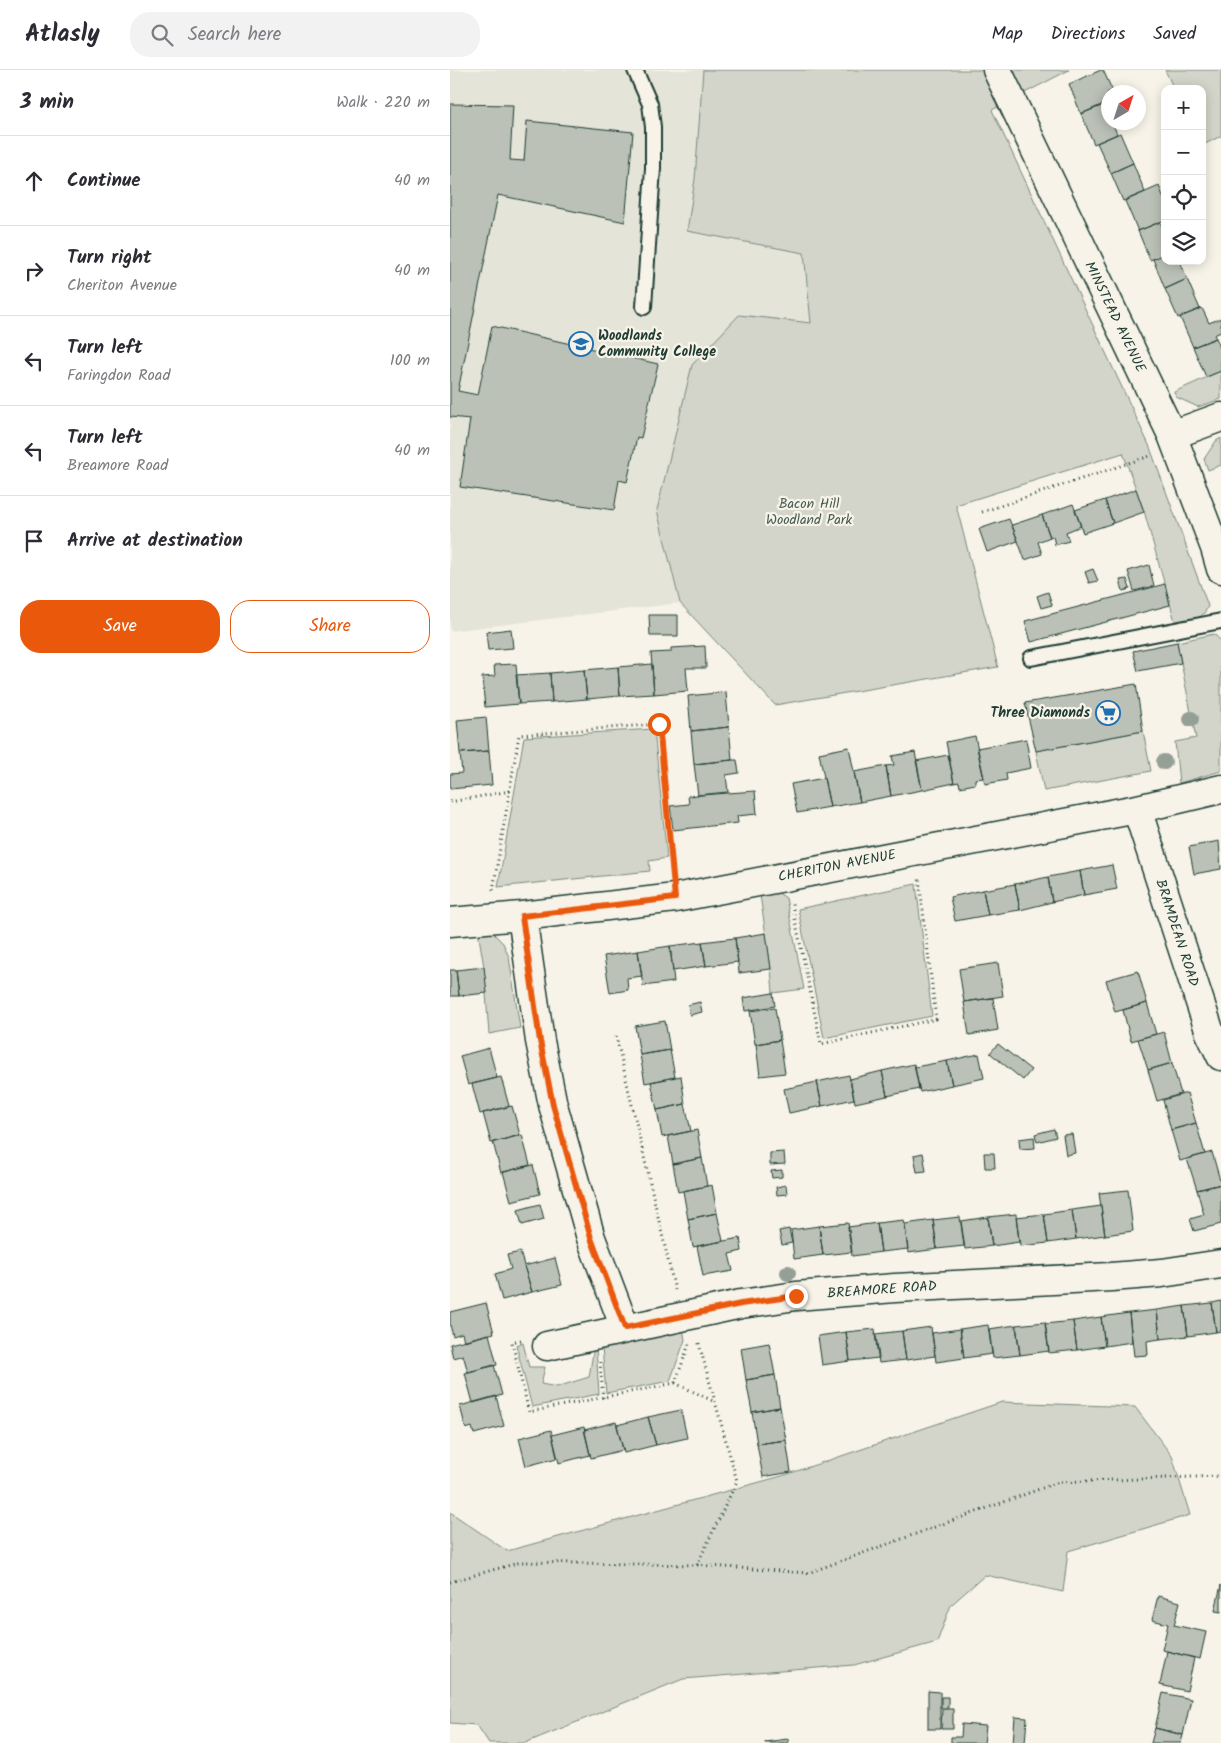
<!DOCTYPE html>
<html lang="en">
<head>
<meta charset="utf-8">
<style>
  :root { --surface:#fff; --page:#f2f2f3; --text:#2b2b33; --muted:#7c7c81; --line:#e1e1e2; --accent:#ea580c }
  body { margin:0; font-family:Kalam,sans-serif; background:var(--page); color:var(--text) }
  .controls { position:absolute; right:15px; top:15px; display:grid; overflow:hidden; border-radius:10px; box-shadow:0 2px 12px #0003 }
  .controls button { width:45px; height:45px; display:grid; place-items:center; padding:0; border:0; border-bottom:1px solid var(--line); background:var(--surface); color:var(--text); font:25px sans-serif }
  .compass { position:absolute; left:651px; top:15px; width:45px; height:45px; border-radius:50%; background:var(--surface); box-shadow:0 2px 12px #0003; rotate:39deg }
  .stop { position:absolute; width:15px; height:15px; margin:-11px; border:4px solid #ea580c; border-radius:50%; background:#fff }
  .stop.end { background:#ea580c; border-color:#fff; box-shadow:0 1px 5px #0008 }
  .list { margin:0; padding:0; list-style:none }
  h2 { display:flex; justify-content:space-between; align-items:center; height:65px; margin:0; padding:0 20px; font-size:21px }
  h2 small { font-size:16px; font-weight:400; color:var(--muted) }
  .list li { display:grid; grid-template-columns:32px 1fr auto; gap:15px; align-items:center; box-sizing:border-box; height:90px; padding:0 20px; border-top:1px solid var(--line) }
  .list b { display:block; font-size:19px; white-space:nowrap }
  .list p { margin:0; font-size:16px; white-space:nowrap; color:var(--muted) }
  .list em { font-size:16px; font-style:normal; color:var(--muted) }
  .actions { display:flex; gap:10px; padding:15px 20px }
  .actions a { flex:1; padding:11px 0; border:1px solid var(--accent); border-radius:20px; text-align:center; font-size:18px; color:var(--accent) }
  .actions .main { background:var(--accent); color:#fff }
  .icon { flex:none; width:28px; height:28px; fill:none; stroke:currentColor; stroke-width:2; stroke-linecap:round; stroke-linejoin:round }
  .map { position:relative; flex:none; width:771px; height:1673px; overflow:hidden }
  header { display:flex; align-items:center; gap:30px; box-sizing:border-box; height:70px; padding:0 25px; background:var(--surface); border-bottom:1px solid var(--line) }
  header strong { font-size:24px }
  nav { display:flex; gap:28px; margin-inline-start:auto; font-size:18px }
  .search { width:350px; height:45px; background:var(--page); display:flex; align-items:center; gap:12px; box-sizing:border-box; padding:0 18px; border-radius:20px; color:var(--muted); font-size:19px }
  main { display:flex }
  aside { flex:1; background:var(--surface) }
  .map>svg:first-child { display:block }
</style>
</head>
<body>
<header>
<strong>Atlasly</strong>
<div class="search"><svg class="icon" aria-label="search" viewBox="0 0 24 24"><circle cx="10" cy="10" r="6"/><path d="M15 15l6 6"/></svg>Search here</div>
<nav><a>Map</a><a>Directions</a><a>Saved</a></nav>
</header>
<main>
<aside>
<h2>3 min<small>Walk · 220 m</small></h2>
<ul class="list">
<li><svg class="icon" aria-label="ahead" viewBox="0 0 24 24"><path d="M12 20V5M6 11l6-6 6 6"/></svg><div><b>Continue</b></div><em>40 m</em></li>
<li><svg class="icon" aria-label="right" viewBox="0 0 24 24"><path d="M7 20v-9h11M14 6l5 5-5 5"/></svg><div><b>Turn right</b><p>Cheriton Avenue</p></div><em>40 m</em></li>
<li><svg class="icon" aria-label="left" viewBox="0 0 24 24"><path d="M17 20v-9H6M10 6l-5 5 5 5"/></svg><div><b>Turn left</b><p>Faringdon Road</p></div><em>100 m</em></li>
<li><svg class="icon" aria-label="left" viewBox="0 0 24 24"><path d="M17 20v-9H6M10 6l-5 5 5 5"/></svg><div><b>Turn left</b><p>Breamore Road</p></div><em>40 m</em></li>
<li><svg class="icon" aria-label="arrive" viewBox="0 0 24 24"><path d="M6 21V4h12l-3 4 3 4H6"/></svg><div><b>Arrive at destination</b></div></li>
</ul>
<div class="actions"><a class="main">Save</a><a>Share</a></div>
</aside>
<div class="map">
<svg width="771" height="1673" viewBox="0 0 771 1673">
  <rect width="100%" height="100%" fill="#f7f3e8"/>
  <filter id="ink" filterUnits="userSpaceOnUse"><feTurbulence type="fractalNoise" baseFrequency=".02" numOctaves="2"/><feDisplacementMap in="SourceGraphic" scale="10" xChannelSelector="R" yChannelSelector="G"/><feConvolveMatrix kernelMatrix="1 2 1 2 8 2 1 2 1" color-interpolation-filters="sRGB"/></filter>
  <g filter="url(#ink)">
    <!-- built -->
    <path fill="#e5e4d9" d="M0 0H253L245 109 237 161 354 183 361 253 289 245 207 440 230 533 0 561Z"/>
    <!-- green -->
    <path fill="#d3d5ca" stroke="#79897f" d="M253 0H619L542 40 699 375 758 536C752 551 739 552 726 555L694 441 673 383 506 435 548 597 325 635 230 533 207 440 242 295 289 245 361 253 354 183 237 161 245 109Z
      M715 0H771V66L753 75 752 19H724Z
      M771 301V329L748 337 726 327 724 322Z
      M771 368V395L758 400 754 389 766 371Z
      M764 564 771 571V701L729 713 725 672 746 668 727 572Z
      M204 659 217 788 199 791 200 801 48 817 74 667Z
      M693 661 701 701 594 721 586 681Z
      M466 814 482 946 374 968 348 839Z
      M327 822 336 828 354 919 323 923 321 899 310 825Z
      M28 861H41L53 873 59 887 70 958 39 964 34 897Z
      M233 1258 235 1270 220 1311 156 1323 152 1277Z
      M73 1273 79 1297H95L91 1314 107 1317 139 1307 144 1277H146L149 1324 82 1337 66 1275Z
      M552 1332 685 1337 722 1386 740 1445 618 1481 613 1522 535 1505 501 1535 487 1572 404 1595 233 1609 75 1673H39L27 1655 0 1653V1442L57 1481 332 1406Z"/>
    <!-- building -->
    <path fill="#bbc1b6" stroke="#1f3d34" d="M651 0H653L663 22H658V32L631 44 619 14Z
      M0 34 63 35 60 90 74 91 77 51 183 62 175 152 48 125 8 321 28 325 42 256 208 294 191 368 187 367 177 412 169 410 164 440 10 417 20 349 0 347Z
      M654 35 658 46V52H662L667 64 644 74 631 44Z
      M670 63 683 93 661 103 647 73Z
      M683 93 695 122 673 131 661 103Z
      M709 116 715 131V150L688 161 675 131Z
      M710 152 715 162V184L700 190 688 161Z
      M715 184V191H730L737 209 715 219 703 189Z
      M737 209 750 239 728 248 715 219Z
      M752 238 759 253 771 248V262L764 265 766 268 743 277 730 247Z
      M766 268 771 280V301L756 307 743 277Z
      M686 419 694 442 663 453 655 430Z
      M655 430 663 453 633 463 625 440Z
      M623 434 631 456 616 462 619 471 605 475 603 466 600 467 592 445Z
      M592 445 600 467 588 472 592 484 575 490 562 455Z
      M559 449 568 471 537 482 529 459Z
      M699 495 704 516 684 521 678 501Z
      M643 499 648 511 639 513 635 502Z
      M677 509 680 519 673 521 670 510Z
      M715 514 720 535 581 572 575 551Z
      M598 522 602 535 591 538 587 526Z
      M199 545H228V566H200Z
      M61 559 63 578 38 580 36 562Z
      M727 572 731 593 688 601 683 581Z
      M255 576 256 598H236L238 621 204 624 201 583 221 582V578Z
      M66 594 69 634 35 637 32 607 45 606 44 595Z
      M202 594 204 624 170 626 168 597Z
      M168 597 170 626 137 629 134 600Z
      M134 600 137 629 102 632 100 603Z
      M100 603 102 632 69 634 66 605Z
      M686 614 693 661 586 681 575 633Z
      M276 622 279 657 241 661 238 626Z
      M36 647 39 681 10 683 7 650Z
      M279 657 282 690 244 694 241 661Z
      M525 666 534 708 525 709V714L510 717 509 712 504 713 496 672Z
      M576 669 581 698 556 703 557 710 535 714 527 678Z
      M399 677 410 732 380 737 369 683Z
      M39 681 42 715 0 719V704L12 703 10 683Z
      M465 682 472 720 441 726 436 696 444 695 442 686Z
      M498 685 504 713 472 720 466 691Z
      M282 690H287L289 703 276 705 278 722 248 725 244 694Z
      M436 696 441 726 410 732 404 702Z
      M374 708 380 737 347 743 341 714Z
      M305 721 307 744 287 746 288 753 223 760 220 736 239 734 238 726Z
      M769 771 771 799 744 804 739 777Z
      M662 795 667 819 634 825 630 801Z
      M630 801 634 825 602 832 598 807Z
      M598 807 602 832 570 840 565 814Z
      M565 814 570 840 538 845 533 820Z
      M533 820 538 845 505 851 500 827Z
      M316 863 321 899 289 903 285 868Z
      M285 868 288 892 256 896 252 872Z
      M252 872 256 896 223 901 220 876Z
      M220 876 224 912 193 916 188 881Z
      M188 881 192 906 177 908 178 920 160 923 154 886Z
      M548 893 553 926 514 932 509 899Z
      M34 897 37 923 9 926 6 900Z
      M0 900H6L9 926H0Z
      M688 901 697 933 665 942 656 910Z
      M323 923 325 936 295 941 293 928Z
      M543 928 548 960 519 965 514 932Z
      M250 932 252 942 240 945 238 935Z
      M697 933 706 964 681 971 673 940Z
      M325 938 330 970 305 974 300 941Z
      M215 951 220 980 190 985 185 956Z
      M714 962 722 993 698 1000 688 969Z
      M330 970 335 1003 310 1006 306 974Z
      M548 974 581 1000 573 1010 540 983Z
      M39 978 47 1008 18 1015 10 986Z
      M220 980 225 1007 195 1013 190 985Z
      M529 984 534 1008 502 1015 497 991Z
      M497 991 502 1015 470 1022 465 997Z
      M722 993 731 1024 707 1031 698 1000Z
      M464 994 469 1019 437 1026 432 1001Z
      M432 1001 437 1026 405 1033 400 1009Z
      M399 1005 404 1029 372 1036 367 1012Z
      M231 1006 235 1034 207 1040 201 1012Z
      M51 1007 59 1036 30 1044 22 1014Z
      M367 1012 372 1036 339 1043 334 1019Z
      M737 1023 746 1053 721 1060 713 1030Z
      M235 1034 241 1061 212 1067 207 1040Z
      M62 1036 70 1065 41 1073 33 1043Z
      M746 1053 755 1084 730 1091 721 1060Z
      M604 1059 606 1067 587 1072 585 1064Z
      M247 1060 252 1088 223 1094 218 1066Z
      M622 1064 625 1083 616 1085 613 1065Z
      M72 1065 80 1095 51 1103 43 1072Z
      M584 1067 585 1078 570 1079 569 1069Z
      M334 1082 335 1094 320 1095V1083Z
      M762 1082 771 1114 747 1120 737 1089Z
      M473 1083 476 1101 467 1102 464 1085Z
      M534 1083H544L545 1098H535Z
      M252 1088 257 1116 228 1122 223 1094Z
      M83 1095 90 1124 61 1131 53 1102Z
      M332 1100V1107L322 1108 321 1101Z
      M771 1114V1154L744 1161 740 1149 754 1145 747 1120Z
      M262 1115 267 1143 238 1149 233 1121Z
      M336 1115 337 1124 327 1125 326 1117Z
      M678 1120 683 1161 655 1165 649 1123Z
      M90 1134 94 1149 72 1155 68 1140Z
      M651 1136 655 1165 626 1169 622 1140Z
      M622 1140 626 1169 598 1173 594 1144Z
      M267 1143 273 1171 243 1177 238 1149Z
      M566 1144 569 1172 542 1176 538 1147Z
      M594 1144 598 1173 570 1176 566 1147Z
      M510 1147 514 1176 487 1179 483 1150Z
      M538 1147 542 1176 515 1179 511 1151Z
      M454 1150 458 1179 431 1182 427 1153Z
      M483 1150 487 1179 458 1183 455 1154Z
      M398 1153 402 1182 373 1185 369 1156Z
      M427 1153 431 1182 402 1186 398 1157Z
      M369 1156 373 1185 344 1189 341 1160Z
      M339 1159 342 1173 332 1175 329 1161Z
      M290 1168 292 1181 279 1184 283 1201 253 1206 247 1176Z
      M70 1182 82 1222 52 1230 45 1204 61 1199 57 1185Z
      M105 1188 112 1215 82 1222 74 1196Z
      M771 1231V1261L766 1262 762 1233Z
      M36 1233 44 1263 14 1271 12 1263 3 1266 0 1255V1242Z
      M762 1233 766 1262 738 1266 734 1236Z
      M734 1236 738 1266 710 1269 707 1240Z
      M707 1240 710 1269 697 1271 698 1285 684 1286 679 1243Z
      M679 1243 682 1272 655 1276 651 1247Z
      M651 1247 655 1276 627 1280 623 1251Z
      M623 1251 627 1280 599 1283 595 1254Z
      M595 1252 599 1281 570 1285 566 1255Z
      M538 1255 542 1284 514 1288 510 1259Z
      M566 1255 570 1285 543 1288 539 1259Z
      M481 1257 485 1286 456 1290 452 1261Z
      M425 1259 429 1288 400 1291 396 1262Z
      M510 1259 514 1288 486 1292 482 1263Z
      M452 1261 456 1290 429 1293 425 1264Z
      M396 1262 400 1291 372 1295 368 1266Z
      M39 1264 47 1295 18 1302 13 1285 3 1288 0 1274Z
      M319 1273 325 1305 296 1310 291 1278Z
      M44 1295 52 1325 23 1333 15 1303Z
      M325 1305 330 1337 302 1342 296 1310Z
      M46 1326 54 1356 24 1364 22 1357 16 1359 10 1336Z
      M330 1337 336 1370 307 1374 302 1342Z
      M231 1340 237 1368 206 1375 198 1347Z
      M198 1347 206 1375 174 1383 167 1355Z
      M166 1352 173 1380 141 1388 134 1360Z
      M134 1357 140 1385 109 1393 102 1365Z
      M101 1360 107 1388 76 1396 69 1368Z
      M336 1370 341 1402 313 1407 307 1374Z
      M771 1515V1542L765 1541Z
      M708 1526 730 1532 724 1555 756 1562 750 1589 712 1580 718 1554 702 1550Z
      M717 1581 744 1588 737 1621 710 1615Z
      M478 1621 490 1622V1659H478Z
      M713 1623 741 1629 733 1665 705 1658Z
      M491 1627H498V1638H491Z
      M492 1639H503V1659H491Z
      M565 1647 577 1648 575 1673H563Z
      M512 1654 536 1656 534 1673H501V1667H511Z
      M705 1658 733 1665 731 1673H701Z
      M338 1669V1673H315V1672Z"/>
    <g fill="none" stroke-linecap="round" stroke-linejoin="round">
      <defs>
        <path id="service" d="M185 0 200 34 203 57V98L194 237
          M581 588 771 551"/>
        <path id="minor" d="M547 0 722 365 765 478 771 499
          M722 365 771 347
          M687 739 760 963 771 986
          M72 846 90 971 103 1035 141 1168 175 1258
          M0 852 72 846 225 828 687 739 771 719
          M97 1276 291 1234 346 1226 445 1218 661 1207 712 1203 771 1194"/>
      </defs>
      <!-- service casing -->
      <use href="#service" stroke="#1f3d34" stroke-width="18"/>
      <!-- minor casing -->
      <use href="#minor" stroke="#1f3d34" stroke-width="31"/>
      <!-- path -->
      <path stroke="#1f3d34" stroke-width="3" stroke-dasharray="1 4" stroke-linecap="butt" d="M532 442 700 386
        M0 732 60 721
        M43 820 69 665 209 654 223 800
        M342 834 371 974 486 949 469 808
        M166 966 225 1220
        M71 1270 62 1272 79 1342 225 1313 265 1332
        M150 1292 153 1328
        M225 1313 239 1274
        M247 1495 287 1411 248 1270
        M0 1512 71 1492 247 1495 358 1503 609 1412 771 1406"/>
      <!-- service -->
      <use href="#service" stroke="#f7f3e8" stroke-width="14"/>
      <!-- minor -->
      <use href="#minor" stroke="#f7f3e8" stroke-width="28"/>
    </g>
    <!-- trees -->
    <g fill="#949f96">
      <circle cx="741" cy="649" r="8"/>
      <circle cx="714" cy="692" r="8"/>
      <circle cx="338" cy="1203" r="8"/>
    </g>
  </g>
  <g fill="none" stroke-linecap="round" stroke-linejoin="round" filter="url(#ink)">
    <!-- route -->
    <path stroke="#ea580c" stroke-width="6" d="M209 654 225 828 72 846 90 971 103 1035 141 1168 175 1258 291 1234 346 1226"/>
  </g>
  <!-- icons -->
  <defs>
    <symbol id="school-ring" viewBox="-11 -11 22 22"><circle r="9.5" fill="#f7f3e8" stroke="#1f6fb2" stroke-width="1.5"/><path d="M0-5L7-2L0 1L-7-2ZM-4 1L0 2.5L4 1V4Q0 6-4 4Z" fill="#1f6fb2"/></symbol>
    <symbol id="supermarket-ring" viewBox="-11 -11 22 22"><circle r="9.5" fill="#f7f3e8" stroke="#1f6fb2" stroke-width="1.5"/><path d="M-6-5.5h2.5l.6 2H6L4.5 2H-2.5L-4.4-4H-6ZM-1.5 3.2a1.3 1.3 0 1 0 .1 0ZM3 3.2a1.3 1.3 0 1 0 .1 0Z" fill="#1f6fb2"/></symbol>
  </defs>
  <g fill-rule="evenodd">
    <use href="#school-ring" x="117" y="260" width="28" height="28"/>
    <use href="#supermarket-ring" x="644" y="629" width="28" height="28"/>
  </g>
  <g text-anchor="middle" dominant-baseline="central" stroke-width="4.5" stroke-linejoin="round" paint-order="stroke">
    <!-- street labels -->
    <g font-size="14" fill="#1f3d34" stroke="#f7f3e8">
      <text transform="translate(665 247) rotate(64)">MINSTEAD AVENUE</text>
      <text transform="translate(387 796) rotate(-11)">CHERITON AVENUE</text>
      <text transform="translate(727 863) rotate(72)">BRAMDEAN ROAD</text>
      <text transform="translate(432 1220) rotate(-4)">BREAMORE ROAD</text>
    </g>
    <!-- poi labels -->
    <g font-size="14" font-weight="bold" fill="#1f3d34" stroke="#f7f3e8" text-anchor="start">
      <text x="148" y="266">Woodlands<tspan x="148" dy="16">Community College</tspan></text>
      <text x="640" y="643" text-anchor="end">Three Diamonds</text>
    </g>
    <!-- park labels -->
    <g font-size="14" fill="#435b52" stroke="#f7f3e8">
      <text x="359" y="434">Bacon Hill<tspan x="359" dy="16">Woodland Park</tspan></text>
    </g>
  </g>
</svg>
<div class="controls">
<button>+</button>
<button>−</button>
<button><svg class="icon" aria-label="locate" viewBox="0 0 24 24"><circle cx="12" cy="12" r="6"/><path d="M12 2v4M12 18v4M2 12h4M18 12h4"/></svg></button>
<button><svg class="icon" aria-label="layers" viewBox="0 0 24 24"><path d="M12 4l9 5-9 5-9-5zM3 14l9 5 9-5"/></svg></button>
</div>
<svg class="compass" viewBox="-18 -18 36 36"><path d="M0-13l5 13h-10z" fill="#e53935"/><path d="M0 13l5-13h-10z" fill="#7c7c81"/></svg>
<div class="stop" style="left:209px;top:654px"></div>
<div class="stop end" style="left:346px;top:1226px"></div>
</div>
</main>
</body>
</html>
